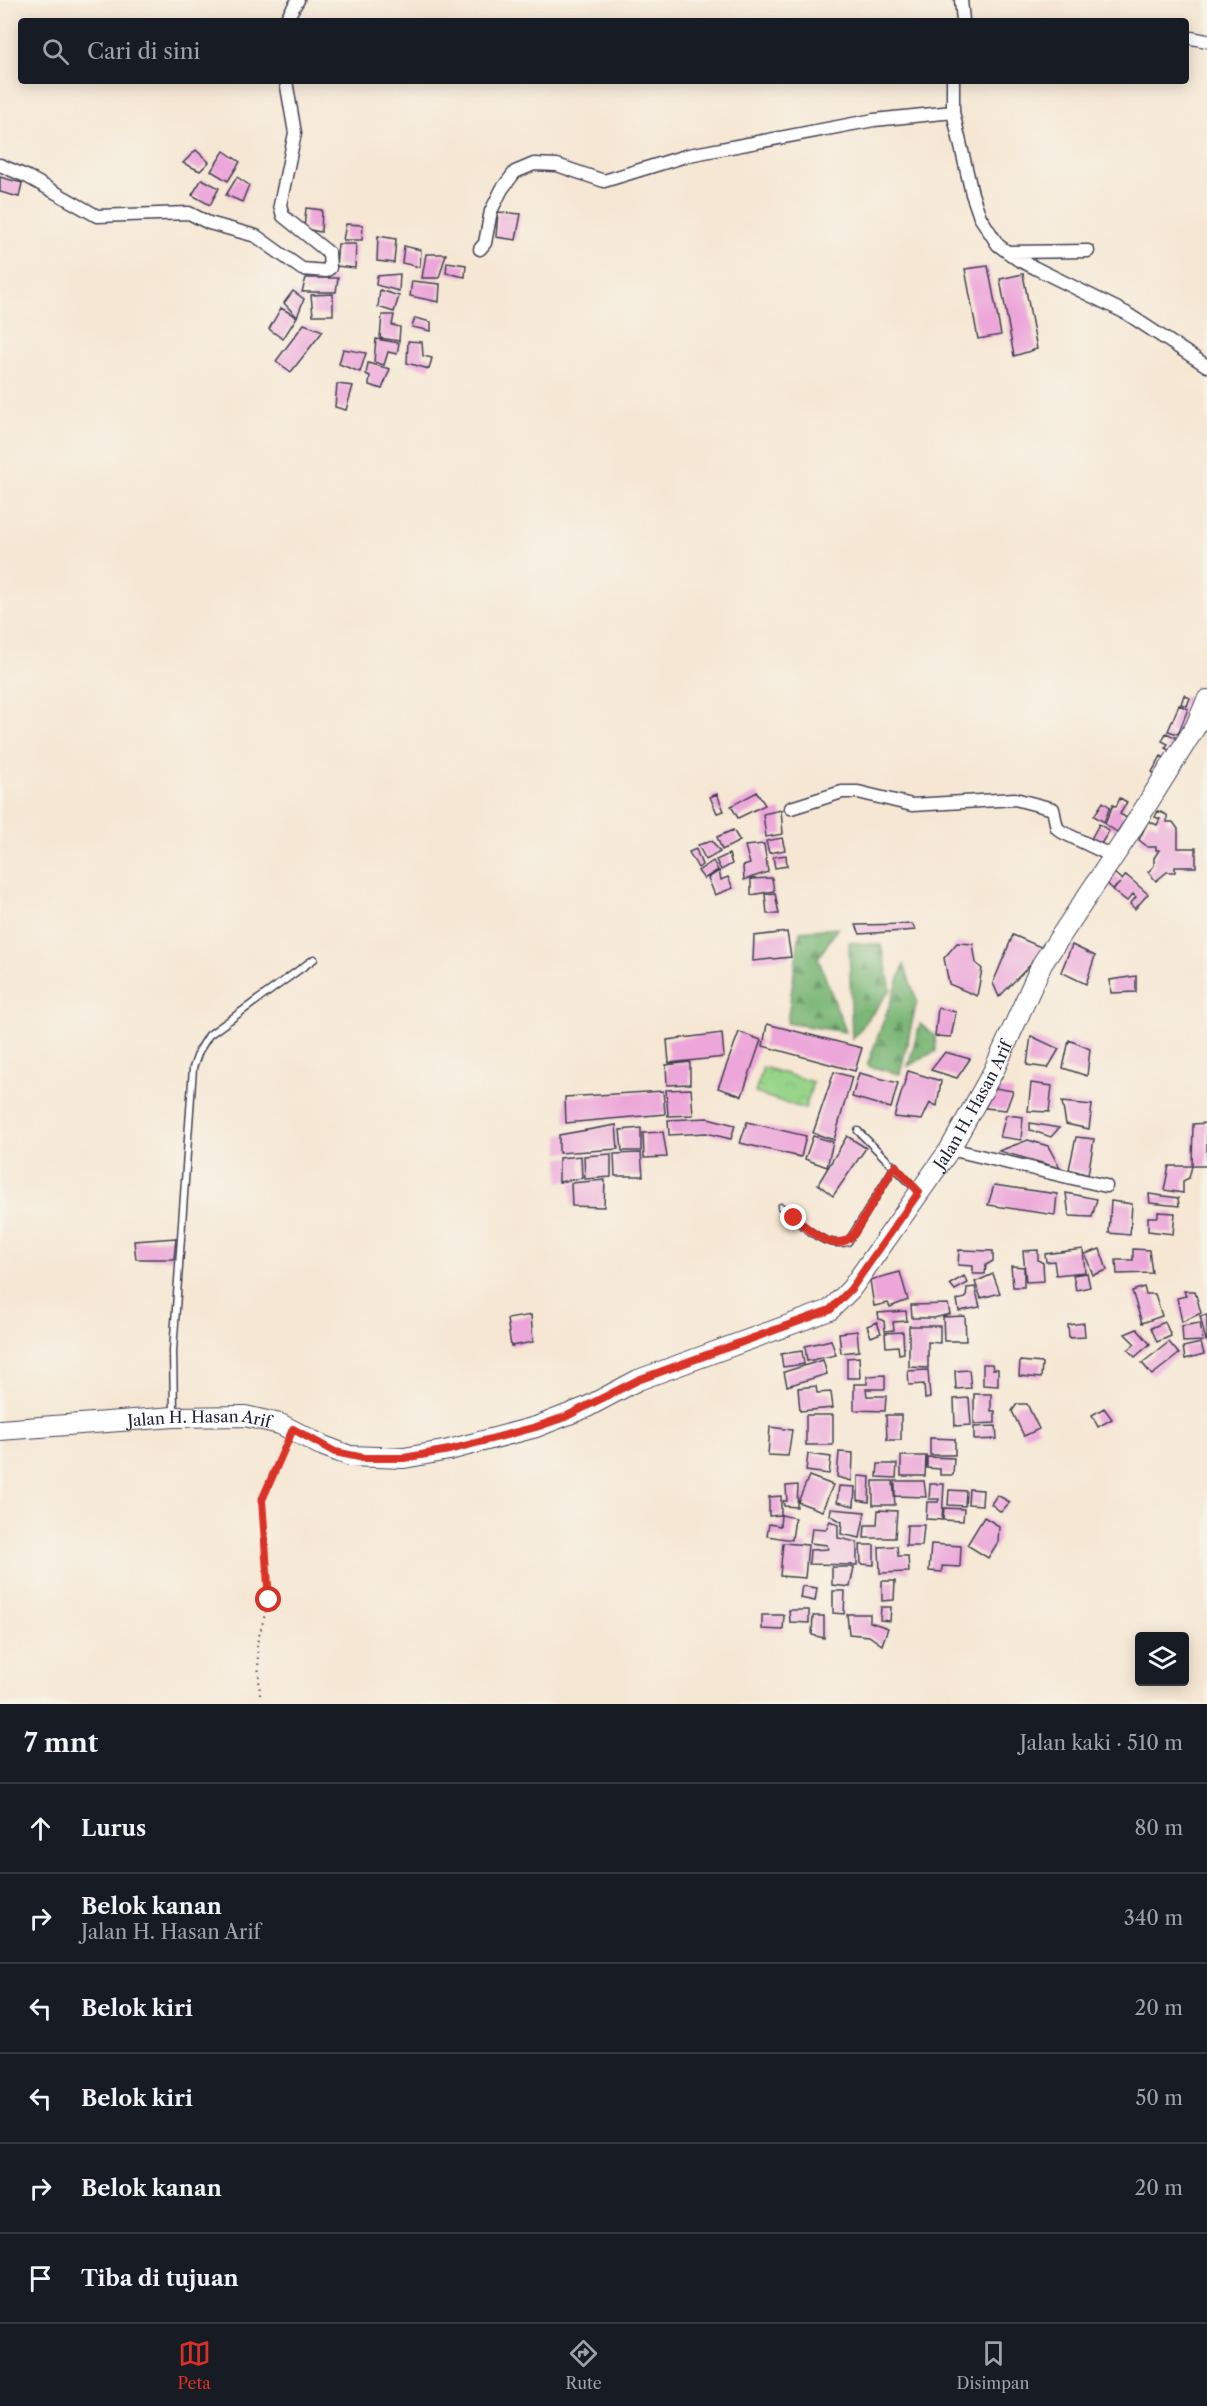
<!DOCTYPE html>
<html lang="id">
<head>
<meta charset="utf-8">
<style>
  :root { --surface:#171b24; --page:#242831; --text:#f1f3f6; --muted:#9ea1a6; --line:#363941; --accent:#d93025 }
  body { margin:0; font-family:"Libre Caslon Text",serif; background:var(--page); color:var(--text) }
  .controls { position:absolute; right:18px; bottom:18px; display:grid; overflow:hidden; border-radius:6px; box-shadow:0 3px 15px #0003 }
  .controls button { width:54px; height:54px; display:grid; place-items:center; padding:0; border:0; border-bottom:2px solid var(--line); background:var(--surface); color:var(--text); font:30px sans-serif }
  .stop { position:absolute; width:18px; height:18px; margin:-14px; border:4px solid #d93025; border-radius:50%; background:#fff }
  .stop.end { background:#d93025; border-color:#fff; box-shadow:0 2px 6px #0008 }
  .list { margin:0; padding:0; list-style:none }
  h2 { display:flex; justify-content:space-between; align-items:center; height:78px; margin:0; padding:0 24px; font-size:26px }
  h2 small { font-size:20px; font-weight:400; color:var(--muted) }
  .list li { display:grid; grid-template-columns:39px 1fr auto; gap:18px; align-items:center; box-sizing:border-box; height:90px; padding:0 24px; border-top:2px solid var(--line) }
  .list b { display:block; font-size:22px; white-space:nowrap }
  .list p { margin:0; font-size:20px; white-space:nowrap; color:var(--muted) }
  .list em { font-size:20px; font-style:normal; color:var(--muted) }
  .icon { flex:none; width:33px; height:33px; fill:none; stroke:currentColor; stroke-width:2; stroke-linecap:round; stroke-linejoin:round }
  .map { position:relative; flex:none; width:1207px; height:1704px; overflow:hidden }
  .search { position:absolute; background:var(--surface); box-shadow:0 3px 15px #0003; left:18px; right:18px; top:18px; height:66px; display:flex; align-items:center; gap:15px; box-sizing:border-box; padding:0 21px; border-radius:6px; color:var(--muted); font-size:22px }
  .sheet { height:618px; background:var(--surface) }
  nav { display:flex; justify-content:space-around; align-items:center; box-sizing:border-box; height:84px; border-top:2px solid var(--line); background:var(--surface); font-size:16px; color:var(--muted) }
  nav a { display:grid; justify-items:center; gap:3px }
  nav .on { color:var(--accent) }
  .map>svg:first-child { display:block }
</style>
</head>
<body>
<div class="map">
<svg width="1207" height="1704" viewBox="0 0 1207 1704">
  <defs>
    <pattern id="forest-firs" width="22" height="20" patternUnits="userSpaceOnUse" patternTransform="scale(1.5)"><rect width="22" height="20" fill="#7ab676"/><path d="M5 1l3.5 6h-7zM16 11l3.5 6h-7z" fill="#649462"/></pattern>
    <pattern id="park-crowns" width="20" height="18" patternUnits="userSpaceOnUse" patternTransform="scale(1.5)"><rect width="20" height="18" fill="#98d58a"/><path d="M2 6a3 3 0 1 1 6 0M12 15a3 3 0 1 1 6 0" fill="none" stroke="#83b778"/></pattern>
  </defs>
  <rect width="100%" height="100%" fill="#f7f3e8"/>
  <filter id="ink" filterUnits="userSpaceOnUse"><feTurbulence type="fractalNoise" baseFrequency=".0167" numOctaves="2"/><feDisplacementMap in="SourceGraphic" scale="12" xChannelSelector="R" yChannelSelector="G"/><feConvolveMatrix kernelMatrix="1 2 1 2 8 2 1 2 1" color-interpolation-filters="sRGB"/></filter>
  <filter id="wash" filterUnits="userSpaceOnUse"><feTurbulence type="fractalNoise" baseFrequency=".008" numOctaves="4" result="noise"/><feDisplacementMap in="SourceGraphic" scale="24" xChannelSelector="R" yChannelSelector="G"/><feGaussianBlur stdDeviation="1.35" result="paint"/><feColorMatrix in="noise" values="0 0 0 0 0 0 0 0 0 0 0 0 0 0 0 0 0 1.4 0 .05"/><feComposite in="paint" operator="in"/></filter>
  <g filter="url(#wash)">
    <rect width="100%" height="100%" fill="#f6e7d4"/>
    <!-- forest -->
    <path fill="url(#forest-firs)" stroke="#4e6c58" stroke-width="1.5" d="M838 928 818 958 846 1032 787 1023 800 931Z
      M849 942 881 945 891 989 852 1040Z
      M904 965 917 1001 900 1074 867 1066Z
      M920 1024 935 1036 936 1051 908 1066Z"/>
    <!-- park -->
    <path fill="url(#park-crowns)" stroke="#5d7c62" stroke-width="1.5" d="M763 1067 813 1082 805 1109 755 1093Z"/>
    <g id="blocks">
      <!-- building -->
      <path fill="#eca6d9" d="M196 150 209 162 200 171 183 163Z
        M224 151 240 162 228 181 211 171Z
        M0 177 22 183 19 197 0 192Z
        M237 177 249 185 242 202 226 195Z
        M202 179 219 188 210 205 192 195Z
        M306 208 322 210 321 232 304 229Z
        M498 212 521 214 516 240 496 237Z
        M346 224 363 225 362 240H343Z
        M378 236 396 239 394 263 377 261Z
        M338 244H356L355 268 336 266Z
        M404 246 421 250 420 267 402 263Z
        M426 254H446L439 278H422Z
        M447 262 466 265 465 277 446 273Z
        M988 266 1001 335 978 339 965 269Z
        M400 274 399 291 376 285 377 276Z
        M1023 274 1037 349 1014 356 1000 279Z
        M306 278H338L336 292H302Z
        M412 281 440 284 439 302 410 296Z
        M380 290 399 296 394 312 378 307Z
        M293 291 304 299 297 317 283 339 269 329 281 308 297 317 284 303Z
        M333 294V315H313L311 295Z
        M382 315H394L392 325 400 327 399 341 380 338Z
        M415 318 431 322V331L412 327Z
        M304 324 323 331 291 372 276 361Z
        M376 339 399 343 397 354 388 352 384 365 374 362Z
        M408 341 422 342 423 356 432 358 429 369 407 363Z
        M343 349 366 353 360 372 339 364Z
        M368 363 390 369 382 389 369 385 370 376 366 374Z
        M337 384 353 386 346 410 335 407Z
        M1184 695 1190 698 1187 706 1181 704Z
        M1179 705 1188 709 1178 734 1168 731Z
        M1166 733 1177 738 1170 751 1165 748 1168 744 1162 741Z
        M1161 756 1166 759 1158 775 1152 772Z
        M757 792 765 805 738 818 731 806Z
        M717 794 724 811 717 813 710 797Z
        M1120 798 1127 802 1120 814 1127 818 1117 832 1105 824 1113 805 1116 807Z
        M1103 802 1110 807 1104 822 1094 816Z
        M781 810 783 834 766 837 763 814Z
        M1158 811 1167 815V822H1173L1178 829V848H1196V867H1175V872H1167L1156 881 1148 872 1154 866V858L1159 850H1156V847H1148L1139 840 1148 821 1157 825 1160 819 1155 817Z
        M1099 824 1109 831 1101 844 1091 839Z
        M733 830 740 841 722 850 717 837Z
        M782 838 785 850 769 853 766 841Z
        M712 841 720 852 706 860 698 845Z
        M764 844 768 872 744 880 743 866 750 864 745 846Z
        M696 849 702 865 698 868 689 852Z
        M729 854 732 864 721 870 716 860Z
        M786 855 787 866 775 868 773 857Z
        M713 861 718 870 704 879 698 871Z
        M719 871 721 880 728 877 733 888 715 895 708 878Z
        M1113 872 1122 880 1126 875 1148 894 1135 909 1130 904 1136 897 1133 894 1127 901 1113 890 1120 883 1113 889 1104 881Z
        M772 878 774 891 751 895V879Z
        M775 893 779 914H767L765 894Z
        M912 924 916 930 860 934 856 925Z
        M787 932 791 957 753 961 754 936Z
        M1013 935 1043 948 1035 960 999 997 993 983Z
        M957 943 973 944 976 963 982 969 977 996 949 984 944 958Z
        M1072 945 1095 956 1086 984 1061 972Z
        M1136 976V992L1111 993 1110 980Z
        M938 1008 956 1012 951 1037 935 1036Z
        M767 1024 862 1048 855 1071 763 1046Z
        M739 1032 761 1040 742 1096 718 1088Z
        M722 1033 724 1057 669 1063 667 1040Z
        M1031 1036 1059 1049 1048 1068 1027 1065Z
        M1069 1040 1090 1049 1087 1076 1063 1068Z
        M945 1052 970 1059 957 1078 931 1070Z
        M690 1062V1084L667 1085 666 1065Z
        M908 1071 941 1081 937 1106 930 1103 922 1120 894 1117Z
        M834 1072 852 1077 834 1140 813 1133Z
        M859 1073 898 1083 891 1108 852 1097Z
        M1031 1083 1052 1086 1049 1112 1028 1111Z
        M995 1088 1013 1091 1006 1110 985 1108Z
        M691 1089 693 1115 668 1116 666 1090Z
        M663 1091 665 1114 566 1123 565 1097Z
        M1062 1102 1092 1105 1089 1129 1066 1124Z
        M1006 1115 1023 1117 1021 1140 1000 1137Z
        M708 1118 735 1125 731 1139 706 1133 669 1135 668 1120Z
        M747 1122 806 1136 801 1157 740 1143Z
        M1030 1123 1059 1128 1051 1137 1030 1130Z
        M1207 1123V1166H1192L1193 1124Z
        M616 1125 618 1149 559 1153V1135Z
        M641 1128V1151H622L620 1130Z
        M663 1132 667 1157 644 1158 643 1133Z
        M813 1136 833 1142 827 1167 805 1159Z
        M847 1136 866 1148 833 1196 818 1184Z
        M1076 1137 1094 1139 1088 1175 1069 1169Z
        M1028 1140 1048 1146 1060 1168 999 1151Z
        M641 1153 643 1176H615L614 1154Z
        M611 1154V1177L585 1179 584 1156Z
        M581 1156 582 1178 559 1182V1158Z
        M1169 1166H1192L1189 1178 1183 1181V1193L1164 1190Z
        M605 1180 604 1207 572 1206 571 1183Z
        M994 1185 1057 1194 1055 1215 988 1205Z
        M1066 1193 1097 1199 1092 1217 1069 1216Z
        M1149 1194 1178 1198 1179 1206 1150 1203Z
        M1111 1201 1132 1204 1130 1235 1109 1233Z
        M1158 1212 1175 1213 1173 1234 1148 1231V1217H1158Z
        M176 1238 174 1259H136L134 1241Z
        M1083 1249 1085 1272 1056 1275 1054 1261 1046 1262 1045 1254Z
        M1100 1249 1107 1270 1093 1275 1085 1254Z
        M1133 1249 1149 1250 1152 1273 1117 1274 1116 1260H1133Z
        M959 1250 993 1251V1261L986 1265 985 1274H973V1266L958 1265Z
        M1038 1250V1260L1043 1263 1044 1281 1026 1282 1023 1251Z
        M1011 1266 1024 1267V1287H1013Z
        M900 1272 908 1300 890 1307 888 1303 874 1306 870 1280Z
        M1087 1273 1090 1287 1076 1290 1073 1275Z
        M993 1274 1000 1293 981 1298 975 1282Z
        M964 1276 968 1283 955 1290 950 1284Z
        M975 1287 980 1307 959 1311 957 1300 966 1298 967 1288Z
        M1144 1287 1146 1294H1155L1162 1316 1142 1323 1132 1291Z
        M1184 1291H1195L1201 1313 1182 1322 1177 1298 1186 1296Z
        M948 1304 950 1314 934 1318H912L911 1305Z
        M906 1311 907 1321 893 1322 894 1330 885 1331 884 1321 879 1319 878 1313Z
        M531 1315 533 1342 511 1346 507 1319Z
        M1207 1315V1341H1206L1200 1316Z
        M965 1316 966 1341H944L943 1317Z
        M877 1322 881 1333 871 1337 867 1326Z
        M1165 1322 1171 1336 1157 1342 1151 1328Z
        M1084 1323 1085 1337 1069 1338 1068 1325Z
        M1200 1323 1203 1341 1183 1342 1182 1326Z
        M909 1326H940V1343L928 1342V1368L909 1367Z
        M1137 1329 1150 1344 1135 1357 1128 1350 1135 1344 1125 1334Z
        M857 1331 859 1351 841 1353 839 1333Z
        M903 1332 904 1353 899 1354 898 1346 886 1347 885 1333Z
        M831 1340 836 1355 807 1361 805 1346Z
        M1169 1342 1179 1354 1152 1375 1142 1363Z
        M1201 1343 1204 1354 1185 1359 1183 1347Z
        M802 1351 804 1364 783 1367 781 1354Z
        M859 1357 860 1378H847V1358Z
        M823 1360 827 1374 787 1386 784 1372Z
        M1020 1361 1042 1363 1041 1378 1019 1376Z
        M983 1364H992L993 1369H998V1386L983 1385Z
        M928 1370 930 1398 925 1399 924 1384 909 1385 908 1371Z
        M969 1370 971 1388 956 1389 955 1371Z
        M885 1375V1389H866L867 1396H886L885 1411 854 1410V1384H867V1376Z
        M816 1386 817 1393 831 1392 833 1408 800 1411 798 1388Z
        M974 1394H991V1411H995V1423L974 1424Z
        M969 1398 971 1425 955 1426 954 1399Z
        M1017 1404H1027L1039 1429 1024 1436 1012 1411Z
        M1104 1408 1112 1419 1098 1427 1092 1415Z
        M806 1415H833V1445H806Z
        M886 1415H901V1440H887Z
        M996 1426 997 1439 974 1440V1427Z
        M770 1427 792 1430 788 1456 768 1455Z
        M930 1438 955 1439V1455H930Z
        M839 1452 853 1453 852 1481 837 1477Z
        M808 1454 831 1457 829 1474 806 1471Z
        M901 1456H926L925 1476H901Z
        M927 1457 954 1458 953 1475H940V1469L927 1468Z
        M878 1464H897L896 1478 877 1477Z
        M809 1476 833 1485 822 1511 798 1502Z
        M858 1476 870 1477 869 1502 858 1500Z
        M873 1481H893L895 1505H873Z
        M895 1481H924L926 1497 895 1496Z
        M930 1484H944L942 1520 926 1519 927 1502H938L939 1499H929Z
        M798 1485 797 1507 784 1506 783 1501H787L786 1486Z
        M839 1486 855 1487 854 1506 837 1502Z
        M969 1489 983 1490 982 1505 968 1504Z
        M949 1490 966 1491 965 1506 948 1505Z
        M997 1495 1010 1502 1001 1512 991 1504Z
        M781 1496V1515L795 1518 792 1540 767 1536 769 1524 780 1526 781 1515 769 1516V1497Z
        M944 1508 964 1509 963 1521 943 1520Z
        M831 1509 865 1512 860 1538 841 1534 842 1522 830 1515Z
        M878 1510 897 1511 895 1538H864L865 1525H877Z
        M984 1517 999 1526 998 1542 988 1558 967 1545Z
        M830 1521 838 1525V1538L857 1542V1565L809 1564 810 1550 828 1549 827 1545 810 1543 812 1528 826 1529Z
        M907 1525H924L922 1546H906Z
        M783 1543 808 1545 805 1578 780 1576Z
        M931 1544 961 1546 960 1567 942 1566V1572L929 1571Z
        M860 1545H874V1565L861 1564Z
        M897 1546 898 1556H908L909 1572 880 1573 879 1547Z
        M832 1567H854L850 1587 832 1585Z
        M882 1581H895L894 1600 882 1601Z
        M802 1586 817 1588 815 1601 800 1598Z
        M833 1591H845L844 1614 833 1613Z
        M881 1607H891L890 1621 880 1620Z
        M789 1610H809V1623L790 1622Z
        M847 1614H870V1622L888 1628 882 1645 869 1636 849 1634Z
        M762 1615H784L783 1630 762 1629Z
        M813 1616H824V1638L812 1635Z"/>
    </g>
  </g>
  <g filter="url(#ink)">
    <use href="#blocks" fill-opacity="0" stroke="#424052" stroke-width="1.5"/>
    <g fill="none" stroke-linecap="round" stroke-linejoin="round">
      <defs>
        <path id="service" d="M858 1131 917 1190
          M781 1207C799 1222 823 1249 848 1242L895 1166
          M174 1413 173 1351 193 1068 199 1051 209 1035 314 959"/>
        <path id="minor" d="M961 0 963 21
          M285 21 298 0
          M1186 37 1207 41
          M953 81V112L972 194 980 217 998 245 1017 259 1126 313 1207 366
          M0 165 28 177 97 216 189 213 209 223 256 236 302 269 326 271 330 268 329 253 283 216 280 205 295 133 286 81
          M480 249 485 243 491 211 502 189 515 172 534 164 557 165 604 181 689 155 874 120 953 112
          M1007 252 1088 251
          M791 808 842 792H858L912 805 1015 799 1053 809 1057 828 1062 832 1114 857
          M950 1149 1106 1186"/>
        <g id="primary">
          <path id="s1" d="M0 1430 174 1417 245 1416 280 1424 321 1445 350 1456 404 1458 449 1450 536 1427 587 1407 638 1380 830 1310 851 1289 950 1149 994 1070 1042 964 1126 838 1196 726 1207 700"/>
        </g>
      </defs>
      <!-- service casing -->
      <use href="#service" stroke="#424052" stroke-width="9"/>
      <!-- minor casing -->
      <use href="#minor" stroke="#424052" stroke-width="15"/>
      <!-- primary casing -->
      <use href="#primary" stroke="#424052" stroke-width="22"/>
      <!-- path -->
      <path stroke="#424052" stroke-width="2" stroke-dasharray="1.5 4.5" stroke-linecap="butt" d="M260 1695 257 1643 269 1600 262 1500 286 1446"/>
      <!-- service -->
      <use href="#service" stroke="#fff" stroke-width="6"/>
      <!-- minor -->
      <use href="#minor" stroke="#fff" stroke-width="12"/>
      <!-- primary -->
      <use href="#primary" stroke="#fff" stroke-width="20"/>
    </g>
  </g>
  <g fill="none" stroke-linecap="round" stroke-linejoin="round" filter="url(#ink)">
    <!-- route -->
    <path stroke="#d93025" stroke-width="8" d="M269 1600 262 1500 293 1429 335 1452 364 1458H404L449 1450 536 1427 565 1417 638 1380 830 1310 851 1289 919 1192 895 1166 854 1234C834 1256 812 1231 794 1218"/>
  </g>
  <g text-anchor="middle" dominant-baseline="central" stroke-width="4.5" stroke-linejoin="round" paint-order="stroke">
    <!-- street labels -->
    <g font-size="16" fill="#22223b" stroke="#f7f3e8">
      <text stroke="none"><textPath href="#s1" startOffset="1116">Jalan H. Hasan Arif</textPath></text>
      <text stroke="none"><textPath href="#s1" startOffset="200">Jalan H. Hasan Arif</textPath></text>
    </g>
  </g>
</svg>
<div class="controls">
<button><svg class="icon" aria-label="layers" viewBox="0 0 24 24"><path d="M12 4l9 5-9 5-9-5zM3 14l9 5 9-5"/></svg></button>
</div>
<div class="stop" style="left:269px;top:1600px"></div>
<div class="stop end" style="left:794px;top:1218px"></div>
<div class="search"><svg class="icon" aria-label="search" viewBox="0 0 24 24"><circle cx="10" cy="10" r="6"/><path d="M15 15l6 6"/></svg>Cari di sini</div>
</div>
<section class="sheet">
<h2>7 mnt<small>Jalan kaki · 510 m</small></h2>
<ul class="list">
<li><svg class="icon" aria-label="ahead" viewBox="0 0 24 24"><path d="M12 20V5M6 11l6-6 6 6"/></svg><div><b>Lurus</b></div><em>80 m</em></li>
<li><svg class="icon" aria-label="right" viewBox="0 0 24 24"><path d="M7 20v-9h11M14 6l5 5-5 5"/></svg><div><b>Belok kanan</b><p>Jalan H. Hasan Arif</p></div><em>340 m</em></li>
<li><svg class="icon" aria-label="left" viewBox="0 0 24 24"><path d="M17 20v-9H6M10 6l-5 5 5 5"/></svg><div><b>Belok kiri</b></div><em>20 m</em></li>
<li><svg class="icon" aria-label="left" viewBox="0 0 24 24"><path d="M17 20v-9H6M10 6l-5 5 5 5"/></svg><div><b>Belok kiri</b></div><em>50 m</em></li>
<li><svg class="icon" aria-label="right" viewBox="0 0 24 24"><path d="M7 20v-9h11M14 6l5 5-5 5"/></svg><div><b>Belok kanan</b></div><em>20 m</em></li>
<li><svg class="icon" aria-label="arrive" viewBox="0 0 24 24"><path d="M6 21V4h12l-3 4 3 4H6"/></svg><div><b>Tiba di tujuan</b></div></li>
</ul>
</section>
<nav>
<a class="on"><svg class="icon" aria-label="map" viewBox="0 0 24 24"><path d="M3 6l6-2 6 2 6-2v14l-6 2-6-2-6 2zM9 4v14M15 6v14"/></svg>Peta</a>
<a><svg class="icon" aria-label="directions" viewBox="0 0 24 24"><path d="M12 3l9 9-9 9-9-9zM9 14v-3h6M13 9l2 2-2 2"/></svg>Rute</a>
<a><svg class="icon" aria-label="saved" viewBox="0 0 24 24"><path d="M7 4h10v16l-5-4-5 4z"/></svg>Disimpan</a>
</nav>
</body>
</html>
